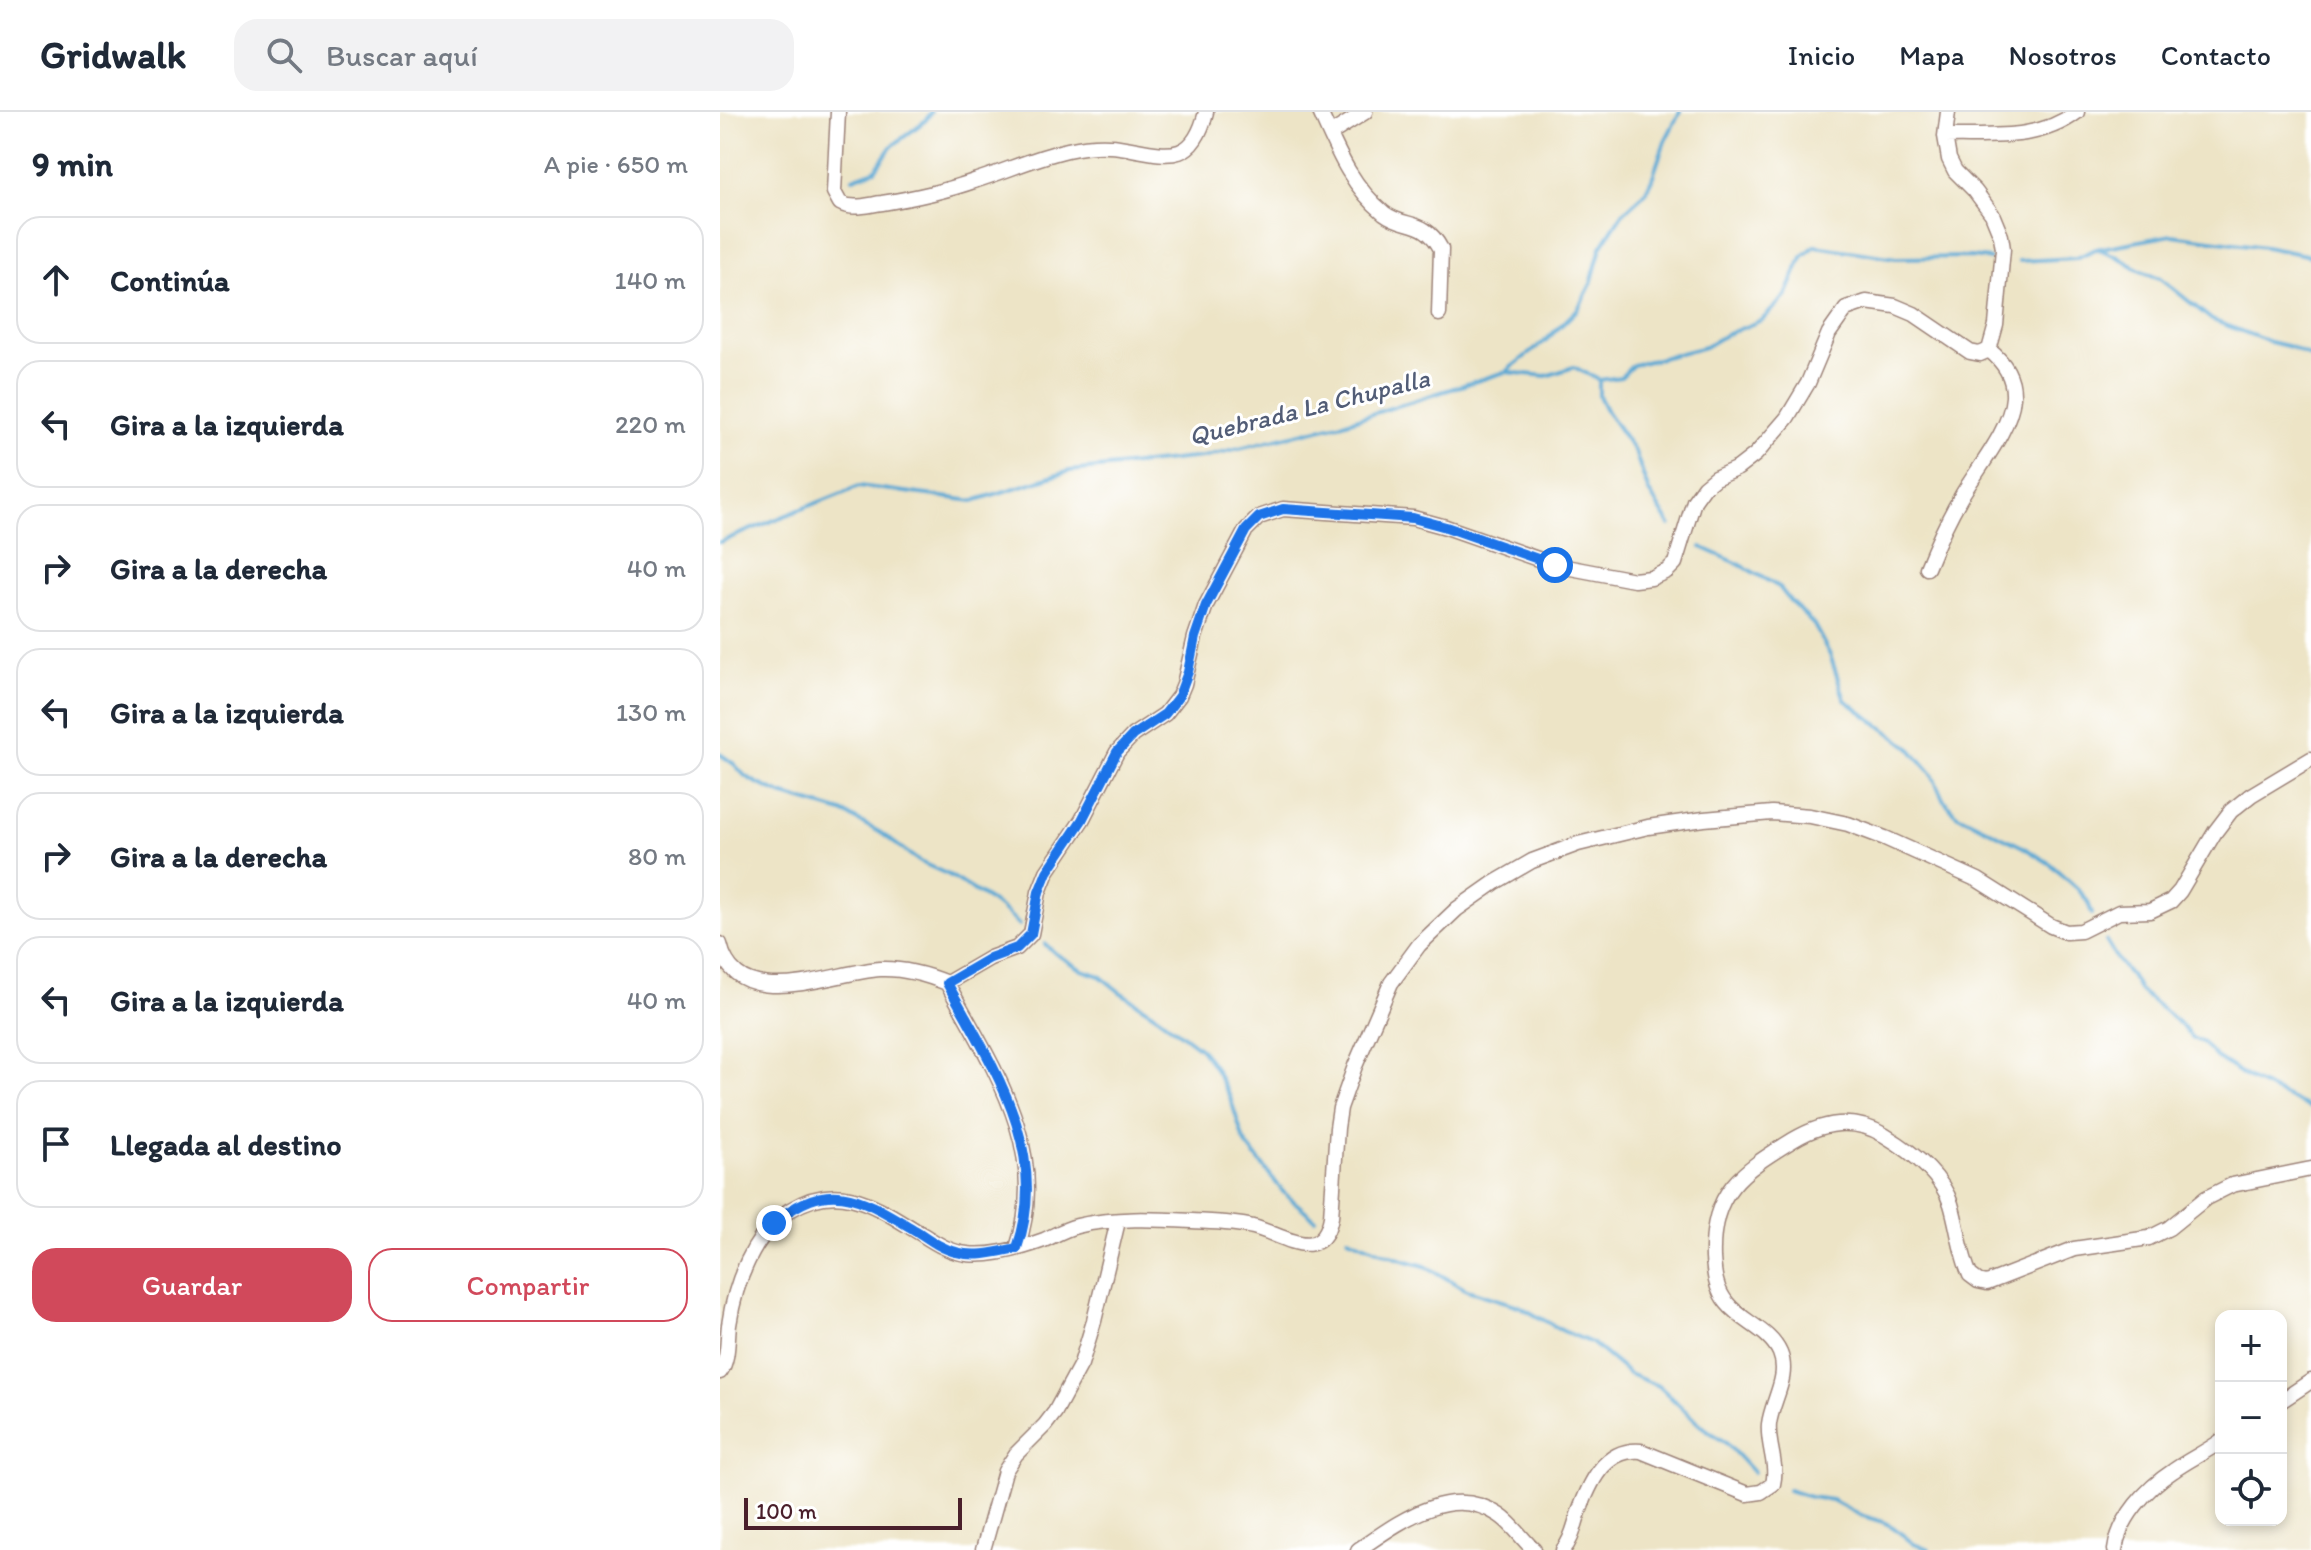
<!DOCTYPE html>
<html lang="es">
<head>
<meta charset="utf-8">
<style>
  :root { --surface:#fff; --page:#f2f2f3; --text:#1f2937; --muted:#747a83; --line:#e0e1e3; --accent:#d1495b }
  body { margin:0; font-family:Itim,sans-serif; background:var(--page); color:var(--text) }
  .controls { position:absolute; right:24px; bottom:24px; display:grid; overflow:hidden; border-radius:16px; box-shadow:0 4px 12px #0003 }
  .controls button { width:72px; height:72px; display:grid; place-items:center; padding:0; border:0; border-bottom:2px solid var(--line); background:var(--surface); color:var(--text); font:40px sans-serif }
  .scale { position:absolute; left:24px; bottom:20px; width:218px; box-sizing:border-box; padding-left:8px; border:4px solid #4a1f2b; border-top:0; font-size:22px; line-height:28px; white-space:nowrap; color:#4a1f2b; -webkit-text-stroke:6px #fff; paint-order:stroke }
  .stop { position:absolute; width:24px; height:24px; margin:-18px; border:6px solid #1a73e8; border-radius:50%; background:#fff }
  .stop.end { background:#1a73e8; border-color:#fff; box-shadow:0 2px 8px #0008 }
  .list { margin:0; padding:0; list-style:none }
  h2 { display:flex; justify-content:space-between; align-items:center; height:104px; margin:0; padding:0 32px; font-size:34px }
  h2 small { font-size:26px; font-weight:400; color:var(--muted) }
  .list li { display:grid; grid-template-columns:52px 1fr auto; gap:24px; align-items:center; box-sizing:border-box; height:128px; margin:0 16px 16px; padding:0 16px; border:2px solid var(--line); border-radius:24px }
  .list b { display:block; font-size:30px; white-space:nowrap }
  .list em { font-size:26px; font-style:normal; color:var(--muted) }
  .actions { display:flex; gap:16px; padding:24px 32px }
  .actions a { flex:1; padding:18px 0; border:2px solid var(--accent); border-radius:24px; text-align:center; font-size:28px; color:var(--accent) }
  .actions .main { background:var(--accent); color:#fff }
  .icon { flex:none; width:44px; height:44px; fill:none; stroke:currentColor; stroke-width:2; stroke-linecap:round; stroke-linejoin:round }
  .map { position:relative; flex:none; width:1591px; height:1438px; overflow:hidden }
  header { display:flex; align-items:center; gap:48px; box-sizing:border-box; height:112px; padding:0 40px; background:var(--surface); border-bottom:2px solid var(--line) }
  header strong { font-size:38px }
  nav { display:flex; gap:44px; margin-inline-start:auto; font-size:28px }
  .search { width:560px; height:72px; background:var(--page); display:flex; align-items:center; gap:20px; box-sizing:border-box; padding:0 28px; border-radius:24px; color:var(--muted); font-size:30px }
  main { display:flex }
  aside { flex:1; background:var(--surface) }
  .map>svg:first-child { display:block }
</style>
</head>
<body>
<header>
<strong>Gridwalk</strong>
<div class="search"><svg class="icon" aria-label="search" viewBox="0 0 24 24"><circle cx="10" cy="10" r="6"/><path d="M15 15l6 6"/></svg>Buscar aquí</div>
<nav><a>Inicio</a><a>Mapa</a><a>Nosotros</a><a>Contacto</a></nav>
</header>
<main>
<aside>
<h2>9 min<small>A pie · 650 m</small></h2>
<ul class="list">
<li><svg class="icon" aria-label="ahead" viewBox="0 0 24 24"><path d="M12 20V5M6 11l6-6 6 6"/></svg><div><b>Continúa</b></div><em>140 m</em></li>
<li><svg class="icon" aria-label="left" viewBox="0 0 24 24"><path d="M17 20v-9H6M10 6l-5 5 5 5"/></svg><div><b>Gira a la izquierda</b></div><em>220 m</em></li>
<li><svg class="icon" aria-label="right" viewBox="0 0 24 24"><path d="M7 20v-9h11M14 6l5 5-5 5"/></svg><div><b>Gira a la derecha</b></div><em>40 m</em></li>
<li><svg class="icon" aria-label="left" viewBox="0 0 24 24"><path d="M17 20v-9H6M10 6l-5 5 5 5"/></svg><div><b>Gira a la izquierda</b></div><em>130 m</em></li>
<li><svg class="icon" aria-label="right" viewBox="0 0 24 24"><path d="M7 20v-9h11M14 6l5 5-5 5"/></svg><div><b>Gira a la derecha</b></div><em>80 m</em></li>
<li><svg class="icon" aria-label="left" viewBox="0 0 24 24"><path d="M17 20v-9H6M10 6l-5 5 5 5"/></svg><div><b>Gira a la izquierda</b></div><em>40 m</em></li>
<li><svg class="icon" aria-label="arrive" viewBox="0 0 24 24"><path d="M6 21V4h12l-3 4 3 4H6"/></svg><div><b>Llegada al destino</b></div></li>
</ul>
<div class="actions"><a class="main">Guardar</a><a>Compartir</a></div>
</aside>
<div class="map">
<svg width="1591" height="1438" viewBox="0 0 1591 1438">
  <rect width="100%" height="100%" fill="#fff"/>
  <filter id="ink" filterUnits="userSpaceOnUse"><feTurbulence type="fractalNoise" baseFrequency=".0125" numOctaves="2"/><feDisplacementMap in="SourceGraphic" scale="16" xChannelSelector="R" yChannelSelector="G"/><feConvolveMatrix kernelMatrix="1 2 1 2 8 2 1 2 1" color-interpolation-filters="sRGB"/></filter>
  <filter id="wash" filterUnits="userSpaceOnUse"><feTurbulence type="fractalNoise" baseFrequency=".006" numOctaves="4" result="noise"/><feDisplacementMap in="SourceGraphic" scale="32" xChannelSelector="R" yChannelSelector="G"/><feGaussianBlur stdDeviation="1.8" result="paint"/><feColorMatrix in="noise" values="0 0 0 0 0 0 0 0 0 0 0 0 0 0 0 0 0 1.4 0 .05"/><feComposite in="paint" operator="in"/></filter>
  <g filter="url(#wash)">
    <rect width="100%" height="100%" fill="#ede4c6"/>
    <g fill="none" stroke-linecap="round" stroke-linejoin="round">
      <!-- stream -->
      <path stroke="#5ba9d4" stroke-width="4" d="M133 66 155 58 171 35 206 8 211 0
        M1378 137 1396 144 1421 159 1440 166 1492 208 1550 230 1571 235 1591 245
        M1299 149 1356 146 1376 137 1452 123 1545 135 1591 144
        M785 260 826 264 854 255 879 268 901 265 913 253 985 235 1005 223 1042 208 1066 184 1082 145 1095 134 1176 146 1251 145 1270 147
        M879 268V284L887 300 915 340 929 380 950 413
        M0 430 139 374 253 389 350 359 482 345 623 311 785 260 824 230 858 197 871 172 881 135 903 101 925 81 932 67 945 29 960 0
        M981 435 1019 452 1059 475 1071 490 1094 513 1110 543 1125 588 1189 635 1212 662 1223 687 1236 702 1303 735 1329 751 1358 777 1368 790 1372 802
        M0 642 14 652 25 664 35 670 61 682 122 700 161 721 200 750 229 763 271 789 290 804 299 813
        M1386 829 1398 849 1414 868 1419 878 1461 913 1472 926 1482 930 1496 945 1533 969 1591 996
        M325 832 336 842 362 858 380 864 400 880 440 906 481 937 493 953 510 985 524 1029 564 1081 595 1107
        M628 1126 676 1146 705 1154 747 1178 799 1194 843 1219 872 1231 909 1262 939 1274 980 1313 1006 1331 1033 1360
        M1068 1378 1090 1385 1112 1388 1140 1403 1163 1410 1173 1415 1194 1432 1209 1438"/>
    </g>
  </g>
  <g filter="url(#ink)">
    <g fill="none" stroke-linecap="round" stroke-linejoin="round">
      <defs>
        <path id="minor" d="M118 0 114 80 120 91C133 98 147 93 162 91 194 86 226 79 257 68 305 53 354 26 406 36 449 44 473 52 486 0
          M600 0C617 38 631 74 664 101 685 117 705 106 721 137L719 202
          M610 22 645 0
          M1225 24C1271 23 1319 29 1357 0
          M1207 456C1217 431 1228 407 1242 383 1258 356 1291 317 1293 285 1294 265 1284 250 1269 238
          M0 832C16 904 112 860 160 857 184 856 205 862 227 871 272 954 331 1038 297 1136
          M227 871 270 846 297 836 311 822 319 780 327 760 362 708 397 640 413 623 445 602 459 584 464 572 475 525 486 493 526 418 539 405 563 397 693 406 726 415 835 453 914 468 931 466 947 459 955 451 974 389 984 375 995 366 1018 356 1036 342 1067 306 1088 271 1109 221 1126 197 1146 190 1175 194 1194 202 1250 240 1260 242 1269 238 1276 213 1283 137 1281 124 1272 102 1255 79 1235 59 1229 47 1225 24 1228 0
          M0 1260C9 1246 7 1229 9 1213 15 1171 33 1122 70 1098 122 1066 158 1096 203 1123 217 1132 230 1140 247 1142 271 1145 302 1136 324 1128 335 1123 345 1117 357 1114 394 1105 435 1107 472 1109 492 1110 513 1110 533 1115 560 1121 602 1155 611 1105L617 1016 620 996 635 954 671 871 699 833 737 797 774 771 812 749 858 732 928 715 984 707 1052 701 1090 704 1128 712 1165 726 1258 768 1331 814 1346 820 1361 819 1399 800 1430 799 1451 789 1460 779 1495 720 1511 699 1531 683 1591 647
          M1561 1289 1591 1269
          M263 1438 285 1359 296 1342 325 1313 335 1300 361 1252 374 1209 398 1109
          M638 1438C678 1411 730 1370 779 1403 793 1412 802 1427 814 1438
          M843 1438C852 1428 854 1415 858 1403 869 1372 884 1336 921 1339L1027 1382 1041 1380 1053 1372C1058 1352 1047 1332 1049 1312 1052 1288 1070 1265 1060 1241 1050 1218 1022 1210 1007 1191 996 1178 994 1162 993 1146 991 1079 1021 1060 1073 1028 1103 1010 1134 1005 1164 1023 1191 1039 1221 1062 1231 1092 1238 1115 1240 1141 1250 1163L1258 1169 1267 1171 1354 1137 1429 1126 1449 1116 1486 1086 1512 1073 1591 1057
          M1395 1438C1399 1406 1427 1376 1453 1359 1468 1348 1486 1340 1501 1329"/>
      </defs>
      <!-- minor casing -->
      <use href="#minor" stroke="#9c8278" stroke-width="17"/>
      <!-- minor -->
      <use href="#minor" stroke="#fff" stroke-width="14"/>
    </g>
  </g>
  <g fill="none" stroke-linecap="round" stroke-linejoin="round" filter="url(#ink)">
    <!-- route -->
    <path stroke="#1a73e8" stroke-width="10" d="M54 1111C110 1062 144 1088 198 1120 210 1128 222 1137 236 1140 256 1146 277 1140 297 1136 331 1039 272 953 227 871L270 846 297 836 311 822 319 780 327 760 362 708 397 640 413 623 445 602 459 584 468 560 475 525 486 493 526 418 539 405 563 397 693 406 726 415 835 453"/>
  </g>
  <g text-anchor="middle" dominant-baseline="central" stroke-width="6" stroke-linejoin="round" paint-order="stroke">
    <!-- water labels -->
    <g font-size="26" font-style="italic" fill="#525d77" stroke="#fff">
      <text transform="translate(589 295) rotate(-14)">Quebrada La Chupalla</text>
    </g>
  </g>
</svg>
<div class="controls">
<button>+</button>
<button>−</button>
<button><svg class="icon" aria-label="locate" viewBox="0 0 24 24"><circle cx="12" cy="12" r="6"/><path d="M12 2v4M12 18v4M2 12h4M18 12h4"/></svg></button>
</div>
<div class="scale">100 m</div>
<div class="stop" style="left:835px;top:453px"></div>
<div class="stop end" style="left:54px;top:1111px"></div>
</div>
</main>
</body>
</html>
